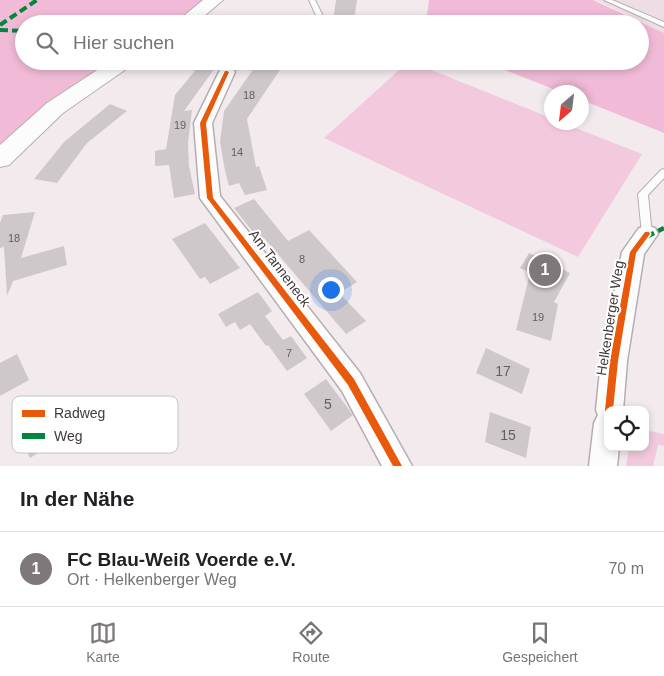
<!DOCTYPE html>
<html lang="de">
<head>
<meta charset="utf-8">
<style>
  :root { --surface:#fff; --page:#f2f2f2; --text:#202124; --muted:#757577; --line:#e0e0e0; --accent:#7f787b }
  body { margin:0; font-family:Helvetica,sans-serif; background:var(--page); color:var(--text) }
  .controls { position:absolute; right:15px; bottom:15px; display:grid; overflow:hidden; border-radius:10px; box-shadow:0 2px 8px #0003 }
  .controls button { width:45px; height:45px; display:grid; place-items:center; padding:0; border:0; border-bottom:1px solid var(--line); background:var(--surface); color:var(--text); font:25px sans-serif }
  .compass { position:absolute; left:544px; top:85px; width:45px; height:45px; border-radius:50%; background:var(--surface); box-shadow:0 2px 8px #0003; rotate:208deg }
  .you { position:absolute; left:330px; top:289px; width:18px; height:18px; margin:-12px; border:4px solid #fff; border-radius:50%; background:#1a73e8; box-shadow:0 0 0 8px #1a73e833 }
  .badge { display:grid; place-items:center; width:32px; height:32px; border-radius:50%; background:var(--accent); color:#fff; font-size:16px; font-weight:700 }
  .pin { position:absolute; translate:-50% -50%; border:2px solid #fff; box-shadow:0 1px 5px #0006 }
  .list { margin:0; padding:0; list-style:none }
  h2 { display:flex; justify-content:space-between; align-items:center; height:65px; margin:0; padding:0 20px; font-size:21px }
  h2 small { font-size:16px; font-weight:400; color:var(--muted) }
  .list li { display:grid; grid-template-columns:32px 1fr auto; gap:15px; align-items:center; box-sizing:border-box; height:75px; padding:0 20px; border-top:1px solid var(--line) }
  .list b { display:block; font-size:19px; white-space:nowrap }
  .list p { margin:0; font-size:16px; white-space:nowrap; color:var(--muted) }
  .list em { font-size:16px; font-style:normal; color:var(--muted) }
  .icon { flex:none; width:28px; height:28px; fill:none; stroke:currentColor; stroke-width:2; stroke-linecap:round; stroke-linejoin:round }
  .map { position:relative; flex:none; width:664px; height:466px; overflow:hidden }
  .search { position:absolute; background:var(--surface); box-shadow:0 2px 8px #0003; left:15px; right:15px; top:15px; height:55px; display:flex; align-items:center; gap:12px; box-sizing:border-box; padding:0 18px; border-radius:28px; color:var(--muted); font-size:19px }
  .sheet { height:140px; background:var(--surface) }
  nav { display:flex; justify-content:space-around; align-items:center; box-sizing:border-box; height:70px; border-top:1px solid var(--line); background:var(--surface); font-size:14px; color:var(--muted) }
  nav a { display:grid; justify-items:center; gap:2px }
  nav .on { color:var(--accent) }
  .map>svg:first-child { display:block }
</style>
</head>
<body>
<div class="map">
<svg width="664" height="466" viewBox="0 0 664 466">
  <rect width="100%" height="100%" fill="#f3eaee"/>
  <!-- built -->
  <path fill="#eedde5" d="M597 0H664V33Z"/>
  <!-- green -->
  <path fill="#f3c9de" d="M409 61 551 118 552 122 563 123 642 154 578 257 324 138Z
    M645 430 664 434V446L658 445 653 466H626L629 447H645Z"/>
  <!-- forest -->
  <path fill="#f1bbd7" d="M0 0H206L178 24H24V61H122L0 147Z
    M429 0H593L664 33V133L582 100V92H561L482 61H640V24H426Z"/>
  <!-- building -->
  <path fill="#cfc8cb" d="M336 0H357L354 21 333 20Z
    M203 61H220L184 111 192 110 188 143 189 166 195 194 174 198 169 165 155 166V151L166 149 175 95Z
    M259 61H286L247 119 256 167 259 166 267 190 245 195 239 183 229 186 225 171 220 142 224 111Z
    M110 104 127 111 87 143 57 183 34 179 64 142Z
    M254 199 288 241 309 230 357 282 339 293 366 321 346 334 264 238 260 241 234 208Z
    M35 212 21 258 64 246 67 265 13 281 7 296 4 247 0 248V223L3 215Z
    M205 223 240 268 210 284 205 277 200 279 172 239Z
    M529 253 570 273 554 302 558 304 551 341 516 330 530 273 520 268Z
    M258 292 272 311 265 316 283 340 291 336 307 358 287 371 268 345 266 346 250 324 240 330 235 322 226 327 218 314Z
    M486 348 530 369 522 394 476 373Z
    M17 354 29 380 0 396V363Z
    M326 379 353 415 331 431 304 394Z
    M79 399 91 421 30 458 12 423 42 403 51 417Z
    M490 412 531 427 526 458 485 442Z"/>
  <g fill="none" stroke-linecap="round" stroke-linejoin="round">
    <defs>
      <path id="service" d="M309 0H315L327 24H320Z
        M604 0H612L664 22V27Z
        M664 169V178L648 195 652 234 651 237H643L642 234 638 194 661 170Z"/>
      <path id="minor" d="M227 67 233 69 235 72 212 123 220 196 360 373 412 466H382L342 391 200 198 194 123 219 72 221 69Z
        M647 226 655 228 658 234 644 254 627 361 623 410H608V447H619L617 466H589L594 423 598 415 596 410 601 361 622 252 639 228Z"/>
      <path id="secondary" d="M203 0H223L195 24H174Z
        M111 61H135L132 65 63 113 9 165 0 167V145L47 103Z"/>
    </defs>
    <!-- service casing -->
    <use href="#service" stroke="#b5aeb1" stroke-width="2"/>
    <!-- minor casing -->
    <use href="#minor" stroke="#b5aeb1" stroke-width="3"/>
    <!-- secondary casing -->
    <use href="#secondary" stroke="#b5aeb1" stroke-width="2"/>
    <!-- service -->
    <use href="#service" fill="#fdfcfc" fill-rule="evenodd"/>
    <!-- minor -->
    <use href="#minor" fill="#fdfcfc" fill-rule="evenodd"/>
    <!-- secondary -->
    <use href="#secondary" fill="#fdfcfc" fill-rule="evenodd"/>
    <!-- quiet-far1 -->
    <path stroke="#00873e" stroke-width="4" stroke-dasharray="8 4" stroke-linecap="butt" d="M0 25 37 0
      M0 30 24 31"/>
    <!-- quiet -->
    <path stroke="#00873e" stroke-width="4.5" stroke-dasharray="9 4.5" stroke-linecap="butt" d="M646 237 664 228"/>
    <defs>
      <path id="cycleway" d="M225 71H227L229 72 206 123 213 198 354 379 402 466H393L348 385 207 198 200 123Z
        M645 232H649L650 234 636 253 618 361 613 410H608V413H606L605 410 610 361 630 252Z"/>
    </defs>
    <!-- cycleway casing -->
    <use href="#cycleway" stroke="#fff" stroke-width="3"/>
    <!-- cycleway -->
    <use href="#cycleway" fill="#e8590c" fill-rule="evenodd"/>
  </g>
  <g text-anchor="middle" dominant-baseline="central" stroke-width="4" stroke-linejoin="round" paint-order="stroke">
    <!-- number labels -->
    <g font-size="11" fill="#645e60">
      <text x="249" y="95">18</text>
      <text x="180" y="125">19</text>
      <text x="237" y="152">14</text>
      <text x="14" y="238">18</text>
      <text x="302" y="259">8</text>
      <text x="538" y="317">19</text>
      <text x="289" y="353">7</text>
    </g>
    <!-- street labels -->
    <g font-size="14" fill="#413a3d" stroke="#fff">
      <text transform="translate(280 268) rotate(53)">Am Tanneneck</text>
      <text transform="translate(610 318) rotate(-81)">Helkenberger Weg</text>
    </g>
    <!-- near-number labels -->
    <g font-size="14" fill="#645e60">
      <text x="503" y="371">17</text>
      <text x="328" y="404">5</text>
      <text x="508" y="435">15</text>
    </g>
  </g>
  <!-- legend -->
  <rect x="12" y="396" width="166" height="57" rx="8" fill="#fff" stroke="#c6c4c5" stroke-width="1"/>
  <rect x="22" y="410" width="23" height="7" fill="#e8590c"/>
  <rect x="22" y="433" width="23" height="6" fill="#00873e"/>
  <g font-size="14" fill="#413a3d">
    <text x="54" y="418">Radweg</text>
    <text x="54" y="441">Weg</text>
  </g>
</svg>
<div class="controls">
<button><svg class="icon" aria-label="locate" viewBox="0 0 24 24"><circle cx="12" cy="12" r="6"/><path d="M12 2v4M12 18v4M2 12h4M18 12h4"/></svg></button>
</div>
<svg class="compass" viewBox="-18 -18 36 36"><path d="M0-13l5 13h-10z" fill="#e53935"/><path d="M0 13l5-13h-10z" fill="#757577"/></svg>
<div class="you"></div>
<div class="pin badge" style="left:545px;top:270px">1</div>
<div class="search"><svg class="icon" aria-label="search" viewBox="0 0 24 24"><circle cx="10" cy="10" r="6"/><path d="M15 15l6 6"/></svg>Hier suchen</div>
</div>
<section class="sheet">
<h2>In der Nähe<small></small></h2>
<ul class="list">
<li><span class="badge">1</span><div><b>FC Blau-Weiß Voerde e.V.</b><p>Ort · Helkenberger Weg</p></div><em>70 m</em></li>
</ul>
</section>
<nav>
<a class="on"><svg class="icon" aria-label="map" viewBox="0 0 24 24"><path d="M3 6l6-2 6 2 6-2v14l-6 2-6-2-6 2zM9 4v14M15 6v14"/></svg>Karte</a>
<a><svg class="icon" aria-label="directions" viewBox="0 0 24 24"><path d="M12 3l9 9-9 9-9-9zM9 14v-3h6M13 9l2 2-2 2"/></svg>Route</a>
<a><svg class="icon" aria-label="saved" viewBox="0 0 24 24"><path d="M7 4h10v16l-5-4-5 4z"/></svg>Gespeichert</a>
</nav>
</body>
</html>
